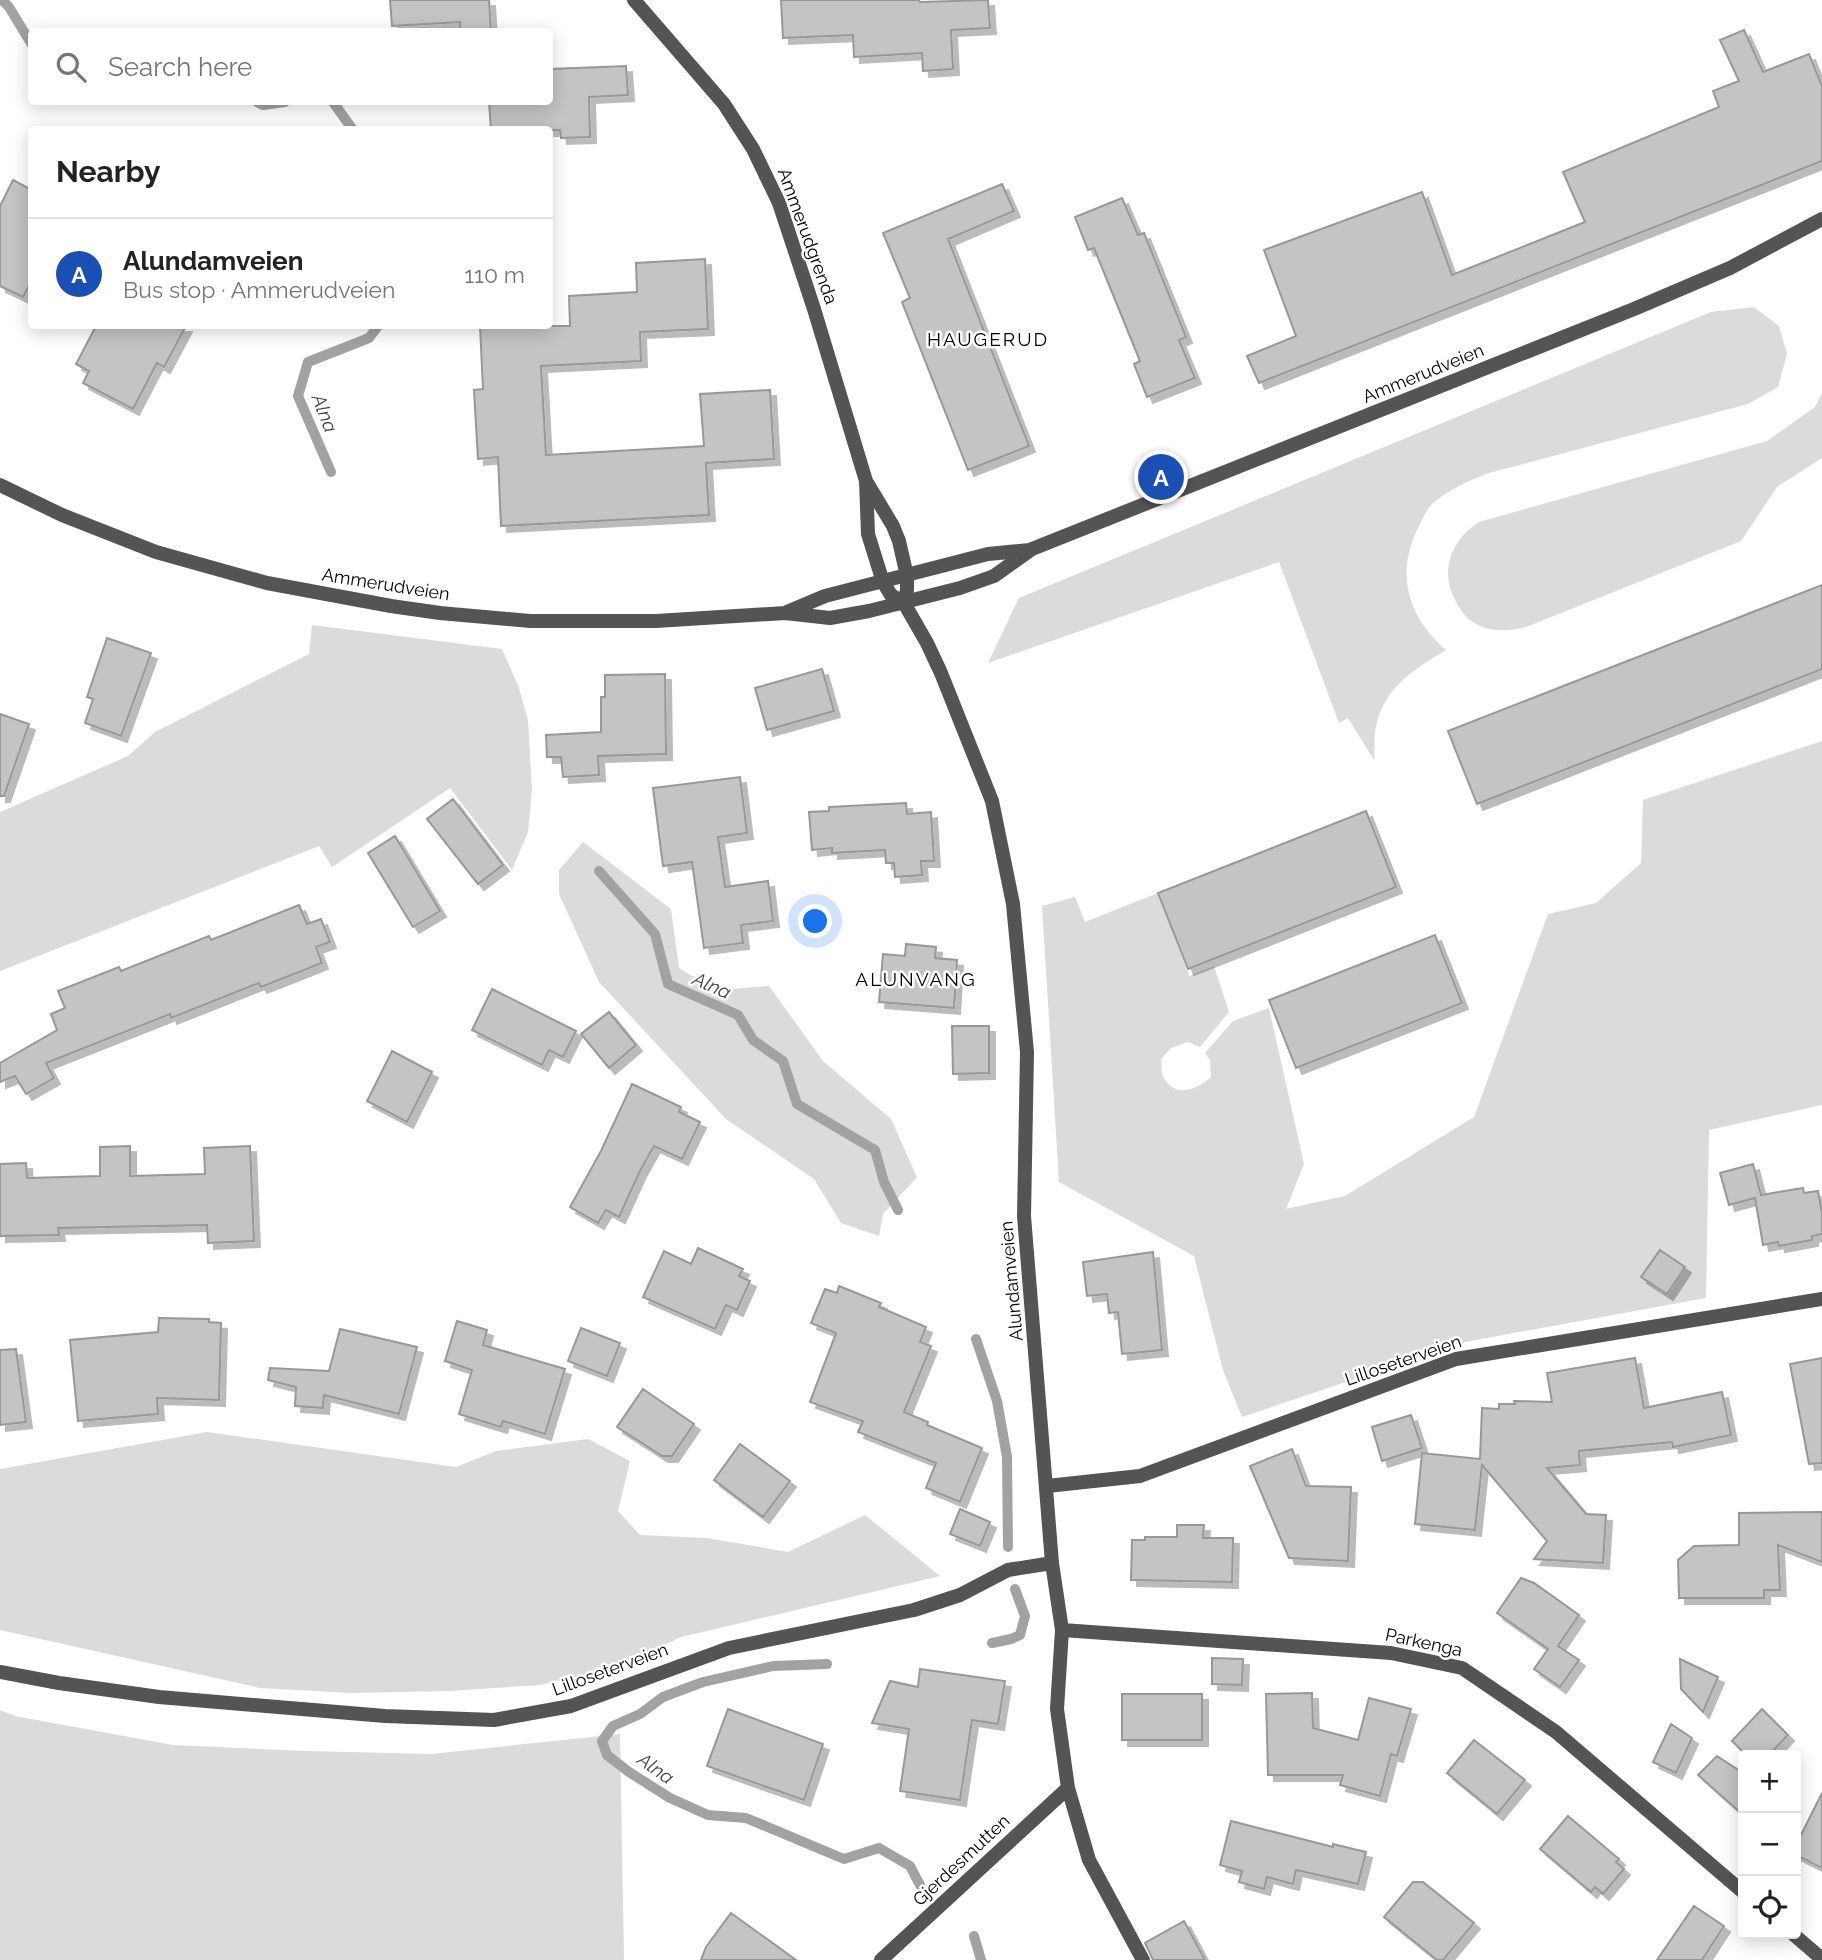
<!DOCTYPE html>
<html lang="en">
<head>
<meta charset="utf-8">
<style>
  :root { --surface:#fff; --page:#f6f6f6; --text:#222; --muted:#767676; --line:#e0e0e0; --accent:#db2777 }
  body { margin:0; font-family:Raleway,sans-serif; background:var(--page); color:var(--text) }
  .controls { position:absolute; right:21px; bottom:21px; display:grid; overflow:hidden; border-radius:7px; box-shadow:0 4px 18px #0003 }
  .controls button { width:63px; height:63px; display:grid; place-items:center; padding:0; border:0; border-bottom:2px solid var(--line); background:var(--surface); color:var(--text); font:35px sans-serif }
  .you { position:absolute; left:816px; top:922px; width:24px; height:24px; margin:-18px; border:5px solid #fff; border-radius:50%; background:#1a73e8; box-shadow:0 0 0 10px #1a73e833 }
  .badge { display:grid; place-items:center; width:46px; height:46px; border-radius:50%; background:var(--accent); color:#fff; font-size:23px; font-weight:700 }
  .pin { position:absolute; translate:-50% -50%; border:4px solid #fff; box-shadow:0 2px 7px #0006 }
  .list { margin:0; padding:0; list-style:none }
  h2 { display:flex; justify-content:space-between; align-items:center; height:91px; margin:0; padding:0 28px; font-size:30px }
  h2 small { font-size:23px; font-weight:400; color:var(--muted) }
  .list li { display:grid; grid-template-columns:46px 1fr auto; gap:21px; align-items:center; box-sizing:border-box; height:112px; padding:0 28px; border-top:2px solid var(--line) }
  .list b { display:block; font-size:26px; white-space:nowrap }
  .list p { margin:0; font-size:23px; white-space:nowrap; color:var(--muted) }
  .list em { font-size:23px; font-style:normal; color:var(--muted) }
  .icon { flex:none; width:38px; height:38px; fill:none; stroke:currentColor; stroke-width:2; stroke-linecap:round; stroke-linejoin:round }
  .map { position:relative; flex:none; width:1822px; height:1960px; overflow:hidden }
  .search { position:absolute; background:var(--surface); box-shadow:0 4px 18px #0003; left:28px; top:28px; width:525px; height:77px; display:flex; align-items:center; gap:18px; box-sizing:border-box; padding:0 24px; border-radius:7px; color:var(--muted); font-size:26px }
  .panel { position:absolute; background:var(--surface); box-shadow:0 4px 18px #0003; left:28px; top:126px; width:525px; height:203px; border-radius:7px }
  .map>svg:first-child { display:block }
</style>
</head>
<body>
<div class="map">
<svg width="1822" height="1960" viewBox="0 0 1822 1960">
  <defs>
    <filter id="shadow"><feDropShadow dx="6" dy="6" stdDeviation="0" flood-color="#0004"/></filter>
  </defs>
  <rect width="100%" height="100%" fill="#fff"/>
  <!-- green -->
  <path fill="#dbdbdb" d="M1754 307 1779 326 1787 354 1778 387 1748 404 1489 473C1468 481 1449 489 1432 504 1426 510 1422 520 1418 528 1395 574 1408 617 1446 650 1412 671 1382 688 1375 732 1374 741 1375 751 1374 760L1348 718 1339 723 1279 562 988 663 1019 598 1711 312Z
    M1822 393V458L1777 487 1741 541 1526 627C1509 631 1489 633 1473 622 1466 618 1460 609 1456 602 1439 571 1451 540 1479 522L1767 441 1815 407Z
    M312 625 502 649 519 688 528 720 532 790 528 832 512 870 450 788 332 867 319 846 0 971V812L128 756 155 732 309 654Z
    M1822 741V1105L1709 1130 1706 1298 1465 1342 1242 1417 1223 1370 1194 1256 1059 1182 1042 906 1075 897 1085 922 1158 893 1189 976 1214 966 1229 1012 1200 1047 1188 1042 1171 1048 1161 1059C1162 1064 1161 1072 1163 1076 1174 1099 1197 1090 1211 1077L1210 1060 1205 1053 1233 1021 1269 1008 1304 1164 1286 1209 1345 1196 1474 1117 1548 914 1596 903 1641 863 1643 800Z
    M583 842 671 909 679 968 716 990 769 986 823 1061 891 1119 917 1177 883 1214 879 1236 841 1223 814 1179 726 1119 599 982 559 894V870Z
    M207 1432 456 1467 496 1451 588 1439 630 1461 618 1511 640 1535 707 1538 788 1552 865 1515 940 1576 681 1637 618 1667 540 1685 449 1691 351 1693 260 1688 0 1630V1469Z
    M0 1710 15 1716 173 1745 306 1751 431 1754 620 1734 624 1960H0Z"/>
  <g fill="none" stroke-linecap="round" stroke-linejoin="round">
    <!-- stream -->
    <path stroke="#a2a2a2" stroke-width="10" d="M2 0 9 7 32 45
      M257 102 263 105 285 102
      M333 102 353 130
      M331 472 298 396 308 362 369 338 378 326
      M599 871 655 934 668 984 738 1015 753 1040 783 1061 797 1104 875 1150 884 1182 898 1210
      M976 1339 997 1401 1007 1457 1008 1547
      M992 1643 1011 1639 1020 1635 1025 1616 1015 1589
      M827 1664 773 1666 703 1682 663 1697 640 1714 613 1726 602 1741 607 1755 629 1772 670 1798 708 1815 746 1818 844 1859 879 1848 910 1866 920 1885
      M974 1936 981 1960"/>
  </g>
  <!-- building -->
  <path fill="#c4c4c4" stroke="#989898" stroke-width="2" filter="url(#shadow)" d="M390 0H489L491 32H460V22L392 26Z
    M781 0H919L920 2 988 0 990 28 951 30 953 69 923 71 922 53 854 57 853 35 783 38Z
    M1744 30 1763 72 1809 54 1822 86V161L1259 383 1247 356 1296 336 1264 250 1422 192 1452 275 1585 222 1563 172 1719 107 1713 91 1739 81 1720 40Z
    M626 66 628 95 589 97 590 137 561 138 560 130H491L489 102H550V69Z
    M13 180 32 190V280L23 297 0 286V206Z
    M1002 184 1014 211 948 239 1029 446 968 470 902 302 910 298 883 233Z
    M1122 198 1138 235 1144 233 1186 337 1179 340 1195 378 1147 397 1134 364 1140 361 1094 248 1088 250 1075 217Z
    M705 259 708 329 640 332 641 361 541 366 546 455 704 446 700 394 770 390 774 459 706 463 709 515 501 526 498 457 478 459 474 390 483 389 480 326H570L569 296 637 292 636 263Z
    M96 326H186L164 367 157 363 133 409 83 383 89 371 76 364Z
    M1822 585V669L1477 804 1448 731Z
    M107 638 151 653 121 736 85 723 93 699 87 697Z
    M822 669 834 711 767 730 755 688Z
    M665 674 666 754 598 756 599 775 563 777 561 757H547L546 735 601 732V697H605V675Z
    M0 714 29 724 4 796H0Z
    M740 777 747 833 718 837 725 887 768 881 773 921 741 925 743 943 704 948 692 862 663 866 653 788Z
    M453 799 503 865 478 884 427 819Z
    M906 803 907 814 931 812 934 861H921L922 875 895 877 894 863H886L885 850 832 853V848L812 850 809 812 829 811V807Z
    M1366 811 1396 887 1188 969 1158 893Z
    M395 836 440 911 413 927 368 853Z
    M299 905 307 924 321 919 330 942 316 947 322 963 261 987 259 983 171 1018 170 1014 46 1063 54 1078 26 1094 15 1076 0 1082V1063L57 1030 51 1014 65 1008 58 991 119 967 121 971 209 936 211 940Z
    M1435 935 1462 1003 1296 1068 1269 1000Z
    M906 944 936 947 935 958 957 960 954 1008 879 1002 883 954 905 956Z
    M492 989 576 1031 563 1057 549 1050 542 1065 472 1030Z
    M609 1012 636 1045 609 1068 581 1034Z
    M952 1026H989V1073L953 1074Z
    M392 1051 432 1072 407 1122 367 1101Z
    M632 1084 681 1107 679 1112 700 1122 682 1159 654 1146 640 1171 619 1217 606 1210 598 1223 570 1207 601 1151Z
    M130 1146V1176L205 1174 204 1148 250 1146 254 1241 208 1243 207 1225 58 1228 59 1235 0 1236V1164L26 1163 27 1178 100 1176V1147Z
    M1753 1164 1761 1195 1803 1188 1804 1193 1818 1191 1822 1213V1234L1812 1236V1240L1779 1246 1778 1242 1763 1245 1755 1198 1729 1205 1720 1173Z
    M698 1248 743 1269 739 1276 750 1281 737 1310 726 1305 715 1329 643 1297 664 1251 691 1264Z
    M1660 1250 1685 1267 1667 1294 1641 1277Z
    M1153 1252 1162 1350 1122 1354 1118 1312 1109 1313 1107 1294 1087 1296 1083 1262Z
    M839 1286 881 1303 879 1307 926 1327 920 1342 931 1346 904 1412 928 1422 927 1425 982 1448 960 1502 926 1488 936 1463 858 1432 863 1421 810 1402 836 1333 811 1323 825 1289 837 1293Z
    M159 1318 209 1319V1322L221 1323 219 1400 157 1398 158 1414 78 1421 70 1340 158 1332Z
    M457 1321 487 1330 483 1345 565 1369 545 1434 503 1421 501 1427 459 1414 472 1370 445 1361Z
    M581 1328 620 1343 607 1376 568 1361Z
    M340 1329 417 1347 399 1414 324 1395 323 1408 295 1406 296 1387 268 1380 270 1368 329 1371Z
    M16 1349 26 1422 0 1425V1350Z
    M1635 1358 1644 1408 1722 1392 1731 1435 1673 1447 1672 1442 1579 1451 1580 1465 1547 1468 1586 1514 1606 1515 1603 1563 1534 1559 1547 1541 1482 1465 1475 1530 1415 1524 1422 1453 1480 1459 1482 1408 1499 1409V1404H1515L1514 1401 1552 1402 1547 1373Z
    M1822 1358V1463L1809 1464 1790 1364Z
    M643 1389 694 1424 672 1456H662L617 1427Z
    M1411 1415 1422 1448 1382 1461 1372 1427Z
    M740 1444 790 1481 763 1517 714 1480Z
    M1292 1449 1306 1486 1351 1487 1348 1561 1289 1558 1250 1466Z
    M960 1509 990 1522 980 1546 950 1534Z
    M1822 1512V1562L1778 1545 1780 1590H1764V1598H1679L1678 1560 1694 1546 1739 1545V1513Z
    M1177 1525H1204L1203 1538H1233L1232 1582 1131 1580 1132 1540H1145V1537H1177Z
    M1521 1578 1534 1583 1579 1615 1558 1646 1579 1660 1560 1687 1534 1669 1548 1649 1497 1613Z
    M1212 1658 1243 1659 1242 1685 1212 1684Z
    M1680 1659 1718 1677 1703 1712 1681 1689Z
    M920 1669 1005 1681 998 1724 972 1720 960 1800 900 1791 909 1729 872 1723 890 1681 918 1687Z
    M1312 1693 1313 1728 1358 1740 1369 1698 1411 1709 1397 1756 1391 1754 1380 1796 1340 1785 1343 1775H1268L1266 1694Z
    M1122 1694H1202V1740H1122Z
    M728 1709 823 1744 804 1800 707 1766Z
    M1762 1709 1788 1735 1769 1755H1746L1732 1741Z
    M1671 1724 1692 1738 1676 1773 1653 1762Z
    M1474 1740 1525 1780 1497 1814 1447 1773Z
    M1717 1756 1743 1773V1815L1698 1775Z
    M1822 1793V1868L1796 1855V1845Z
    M1568 1816 1619 1859 1616 1862 1624 1869 1603 1894 1595 1887 1591 1892 1540 1849Z
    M1231 1821 1333 1847V1844L1366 1852 1358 1884 1296 1870 1293 1884 1267 1877 1264 1889 1239 1882 1242 1871 1220 1865Z
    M1413 1882H1423L1474 1923 1443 1960H1437L1384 1917Z
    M1694 1906 1724 1926 1702 1960H1657Z
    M731 1913 796 1960H701L706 1947Z
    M1184 1921 1205 1960H1153L1145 1943Z"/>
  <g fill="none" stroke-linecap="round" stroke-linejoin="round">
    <!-- minor -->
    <path stroke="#545454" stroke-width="14" d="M634 0 724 104 753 149 779 203 814 309 866 481 893 526 899 541 907 576V590L904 603
      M866 481 868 534 883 582 891 595 904 603 927 643 941 673 992 801 1013 904 1027 1052 1024 1216 1052 1563 1062 1630 1057 1709 1068 1788 1089 1860 1143 1960
      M1047 1486 1140 1476 1456 1359 1822 1299
      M1062 1630 1391 1653 1462 1668 1556 1732 1743 1892
      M0 1672 59 1683 159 1697 385 1716 494 1720 571 1706 729 1648 914 1610 960 1595 1008 1570 1052 1563
      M1793 1934 1822 1959
      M881 1960 1068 1788"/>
    <!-- tertiary -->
    <path stroke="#545454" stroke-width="14" d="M0 485 62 515 156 552 267 583 391 606 440 613 530 621H656L785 613 830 618 869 611 960 588 994 576 1032 549 1634 309 1730 268 1822 219
      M787 612 825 596 988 554 1030 550"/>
  </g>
  <g text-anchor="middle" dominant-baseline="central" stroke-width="5" stroke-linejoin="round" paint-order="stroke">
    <!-- street labels -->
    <g font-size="18" fill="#000" stroke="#fff">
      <text transform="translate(808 236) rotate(70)">Ammerudgrenda</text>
      <text transform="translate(1423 373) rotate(-22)">Ammerudveien</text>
      <text transform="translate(386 584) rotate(9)">Ammerudveien</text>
      <text transform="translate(1011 1281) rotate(-95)">Alundamveien</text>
      <text transform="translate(1403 1360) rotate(-19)">Lilloseterveien</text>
      <text transform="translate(1424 1642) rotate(12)">Parkenga</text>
      <text transform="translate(610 1669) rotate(-20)">Lilloseterveien</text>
      <text transform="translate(961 1860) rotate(-43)">Gjerdesmutten</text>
    </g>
    <!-- neighbourhood labels -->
    <g font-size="19" letter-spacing="2" fill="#000" stroke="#fff">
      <text x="988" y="339">HAUGERUD</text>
      <text x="916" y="979">ALUNVANG</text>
    </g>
    <!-- water labels -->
    <g font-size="19" font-style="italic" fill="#434343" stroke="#fff">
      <text transform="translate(325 413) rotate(69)">Alna</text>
      <text transform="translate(712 985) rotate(24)">Alna</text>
      <text transform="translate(656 1768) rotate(35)">Alna</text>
    </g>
  </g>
</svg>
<div class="controls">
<button>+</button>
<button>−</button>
<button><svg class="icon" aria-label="locate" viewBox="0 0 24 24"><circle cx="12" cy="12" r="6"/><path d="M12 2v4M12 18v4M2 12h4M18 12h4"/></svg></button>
</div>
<div class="you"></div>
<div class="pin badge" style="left:1161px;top:477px;background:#1a4fb4">A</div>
<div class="search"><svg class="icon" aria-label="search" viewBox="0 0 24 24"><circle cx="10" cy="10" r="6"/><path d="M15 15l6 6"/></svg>Search here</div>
<section class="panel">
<h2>Nearby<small></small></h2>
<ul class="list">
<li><span class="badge" style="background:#1a4fb4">A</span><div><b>Alundamveien</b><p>Bus stop · Ammerudveien</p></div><em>110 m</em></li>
</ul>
</section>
</div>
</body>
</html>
